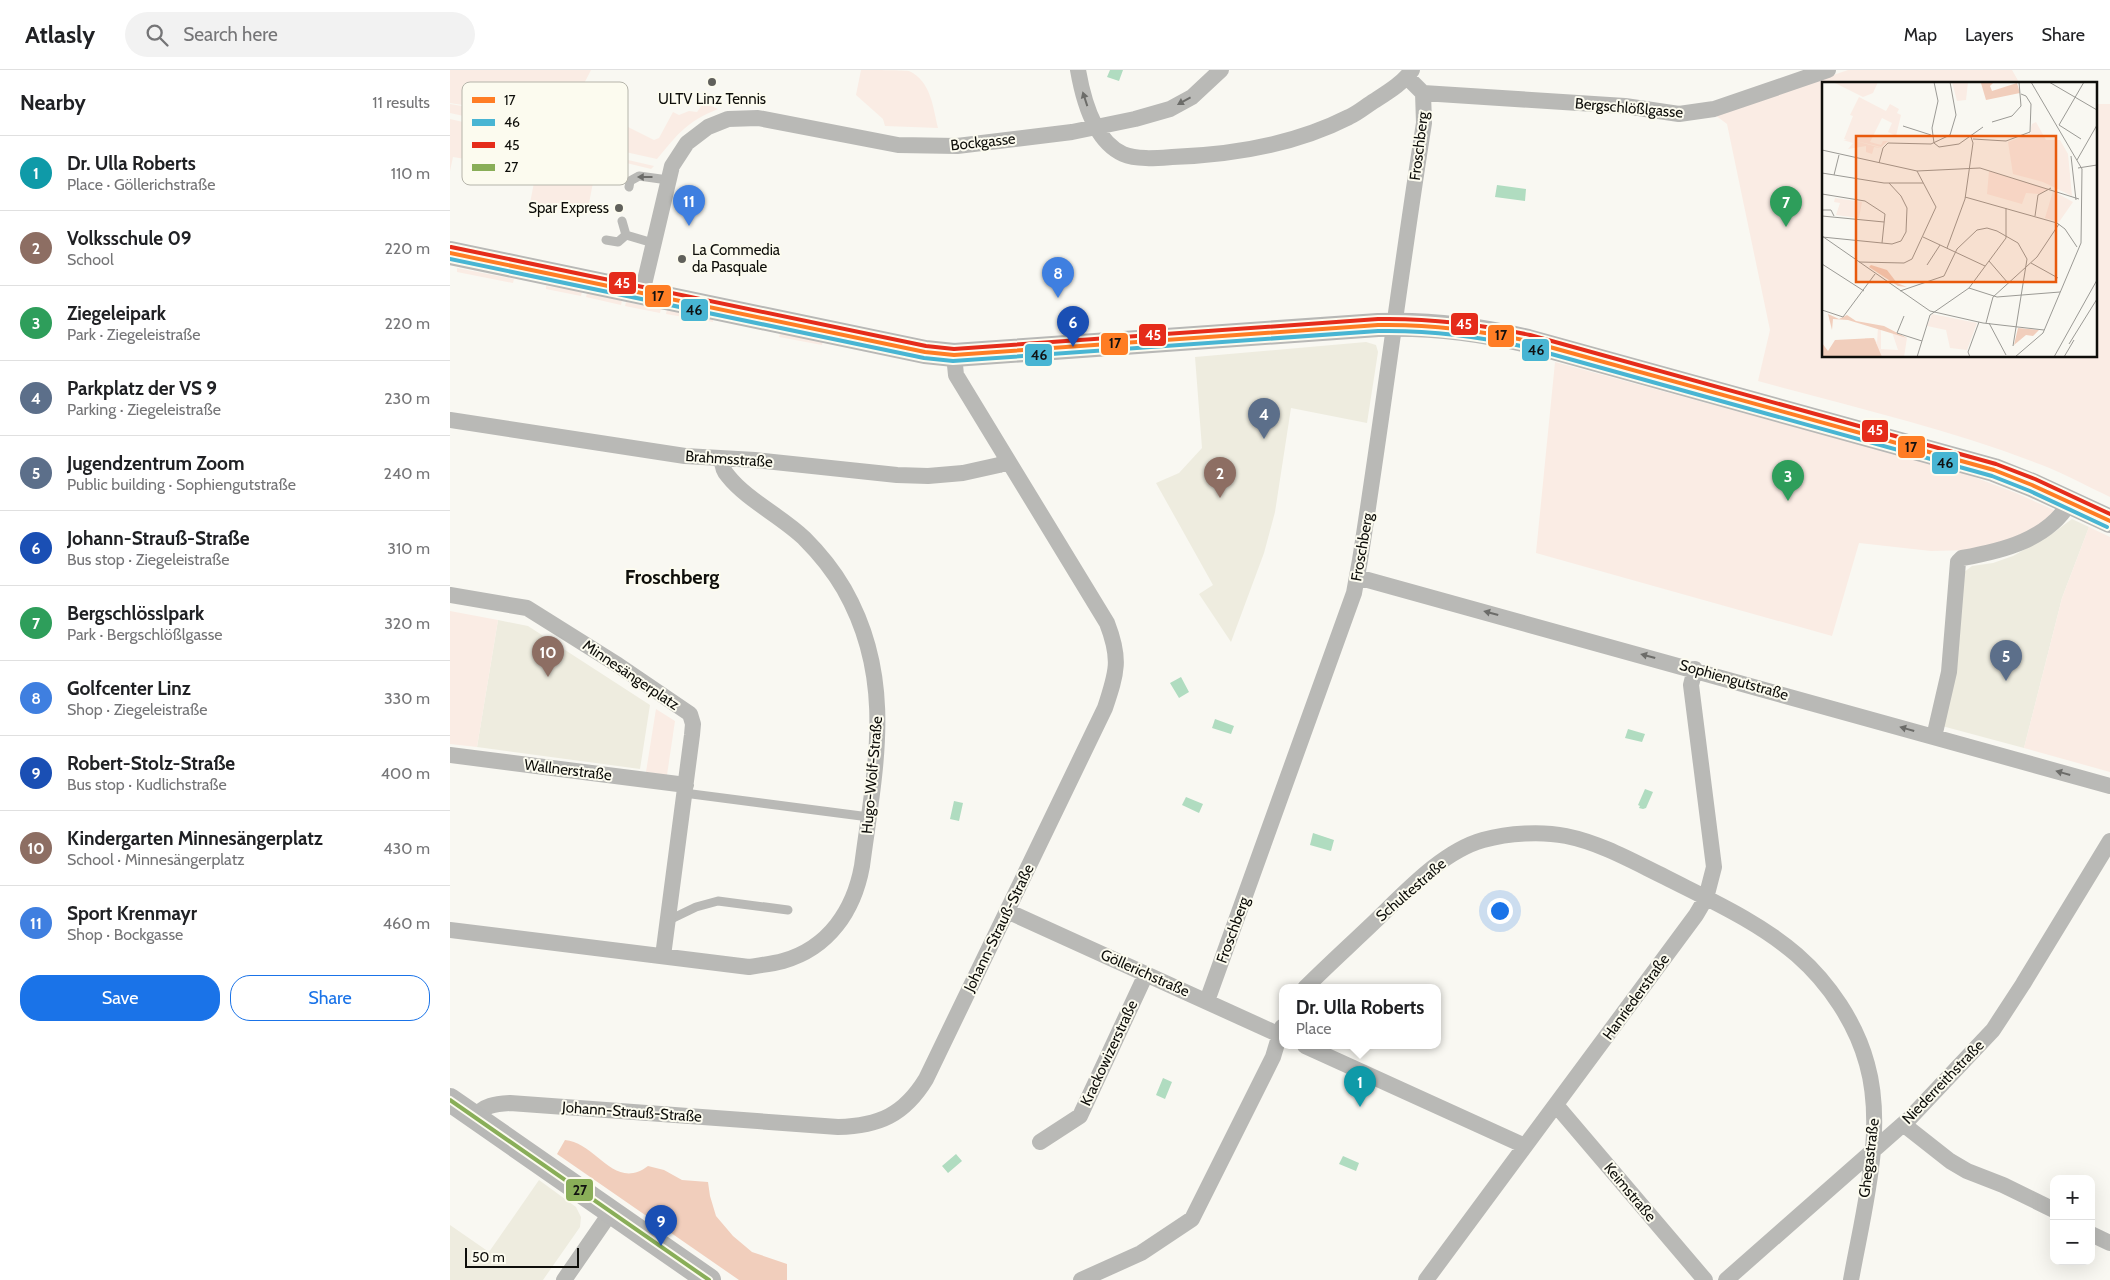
<!DOCTYPE html>
<html lang="en">
<head>
<meta charset="utf-8">
<style>
  :root { --surface:#fff; --page:#f2f2f2; --text:#202124; --muted:#757577; --line:#e0e0e0; --accent:#1a73e8 }
  body { margin:0; font-family:Cabin,sans-serif; background:var(--page); color:var(--text) }
  .controls { position:absolute; right:15px; bottom:15px; display:grid; overflow:hidden; border-radius:10px; box-shadow:0 5px 20px #0002 }
  .controls button { width:45px; height:45px; display:grid; place-items:center; padding:0; border:0; border-bottom:1px solid var(--line); background:var(--surface); color:var(--text); font:25px sans-serif }
  .scale { position:absolute; left:15px; bottom:12px; width:114px; box-sizing:border-box; padding-left:5px; border:2px solid #0e0e0a; border-top:0; font-size:14px; line-height:18px; white-space:nowrap; color:#0e0e0a; -webkit-text-stroke:4px #fcfbef; paint-order:stroke }
  .you { position:absolute; left:1049px; top:840px; width:18px; height:18px; margin:-12px; border:4px solid #fff; border-radius:50%; background:#1a73e8; box-shadow:0 0 0 8px #1a73e833 }
  .badge { display:grid; place-items:center; width:32px; height:32px; border-radius:50%; background:var(--accent); color:#fff; font-size:16px; font-weight:700 }
  .pin { position:absolute; translate:-50% -41px; filter:drop-shadow(0 1px 2px #0008) }
  .pin::after { content:''; position:absolute; top:26px; width:18px; height:15px; background:inherit; clip-path:polygon(0 0,100% 0,50% 100%) }
  .popup { position:absolute; left:829px; top:914px; width:162px; height:65px; box-sizing:border-box; display:grid; place-content:center; border-radius:10px; background:var(--surface); filter:drop-shadow(0 1px 4px #0005); font-size:16px; white-space:nowrap; color:var(--muted) }
  .popup b { font-size:19px; color:var(--text) }
  .popup::after { content:''; position:absolute; left:50%; top:100%; margin-left:-10px; border:10px solid transparent; border-top-color:var(--surface) }
  .list { margin:0; padding:0; list-style:none }
  h2 { display:flex; justify-content:space-between; align-items:center; height:65px; margin:0; padding:0 20px; font-size:21px }
  h2 small { font-size:16px; font-weight:400; color:var(--muted) }
  .list li { display:grid; grid-template-columns:32px 1fr auto; gap:15px; align-items:center; box-sizing:border-box; height:75px; padding:0 20px; border-top:1px solid var(--line) }
  .list b { display:block; font-size:19px; white-space:nowrap }
  .list p { margin:0; font-size:16px; white-space:nowrap; color:var(--muted) }
  .list em { font-size:16px; font-style:normal; color:var(--muted) }
  .actions { display:flex; gap:10px; padding:15px 20px }
  .actions a { flex:1; padding:11px 0; border:1px solid var(--accent); border-radius:20px; text-align:center; font-size:18px; color:var(--accent) }
  .actions .main { background:var(--accent); color:#fff }
  .icon { flex:none; width:28px; height:28px; fill:none; stroke:currentColor; stroke-width:2; stroke-linecap:round; stroke-linejoin:round }
  .map { position:relative; flex:none; width:1660px; height:1210px; overflow:hidden }
  header { display:flex; align-items:center; gap:30px; box-sizing:border-box; height:70px; padding:0 25px; background:var(--surface); border-bottom:1px solid var(--line) }
  header strong { font-size:24px }
  nav { display:flex; gap:28px; margin-inline-start:auto; font-size:18px }
  .search { width:350px; height:45px; background:var(--page); display:flex; align-items:center; gap:12px; box-sizing:border-box; padding:0 18px; border-radius:28px; color:var(--muted); font-size:19px }
  main { display:flex }
  aside { flex:1; background:var(--surface) }
  .map>svg:first-child { display:block }
</style>
</head>
<body>
<header>
<strong>Atlasly</strong>
<div class="search"><svg class="icon" aria-label="search" viewBox="0 0 24 24"><circle cx="10" cy="10" r="6"/><path d="M15 15l6 6"/></svg>Search here</div>
<nav><a>Map</a><a>Layers</a><a>Share</a></nav>
</header>
<main>
<aside>
<h2>Nearby<small>11 results</small></h2>
<ul class="list">
<li><span class="badge" style="background:#0f9aa8">1</span><div><b>Dr. Ulla Roberts</b><p>Place · Göllerichstraße</p></div><em>110 m</em></li>
<li><span class="badge" style="background:#8d6e63">2</span><div><b>Volksschule 09</b><p>School</p></div><em>220 m</em></li>
<li><span class="badge" style="background:#2e9e5b">3</span><div><b>Ziegeleipark</b><p>Park · Ziegeleistraße</p></div><em>220 m</em></li>
<li><span class="badge" style="background:#5c6f8a">4</span><div><b>Parkplatz der VS 9</b><p>Parking · Ziegeleistraße</p></div><em>230 m</em></li>
<li><span class="badge" style="background:#5c6f8a">5</span><div><b>Jugendzentrum Zoom</b><p>Public building · Sophiengutstraße</p></div><em>240 m</em></li>
<li><span class="badge" style="background:#1a4fb4">6</span><div><b>Johann-Strauß-Straße</b><p>Bus stop · Ziegeleistraße</p></div><em>310 m</em></li>
<li><span class="badge" style="background:#2e9e5b">7</span><div><b>Bergschlösslpark</b><p>Park · Bergschlößlgasse</p></div><em>320 m</em></li>
<li><span class="badge" style="background:#3f7fe0">8</span><div><b>Golfcenter Linz</b><p>Shop · Ziegeleistraße</p></div><em>330 m</em></li>
<li><span class="badge" style="background:#1a4fb4">9</span><div><b>Robert-Stolz-Straße</b><p>Bus stop · Kudlichstraße</p></div><em>400 m</em></li>
<li><span class="badge" style="background:#8d6e63">10</span><div><b>Kindergarten Minnesängerplatz</b><p>School · Minnesängerplatz</p></div><em>430 m</em></li>
<li><span class="badge" style="background:#3f7fe0">11</span><div><b>Sport Krenmayr</b><p>Shop · Bockgasse</p></div><em>460 m</em></li>
</ul>
<div class="actions"><a class="main">Save</a><a>Share</a></div>
</aside>
<div class="map">
<svg width="1660" height="1210" viewBox="0 0 1660 1210">
  <rect width="100%" height="100%" fill="#f9f8f2"/>
  <!-- built -->
  <path fill="#eeecdf" d="M916 272 926 275 928 282 917 353 841 338 825 442 814 483 781 572 749 524 763 515 706 413 729 403 752 378 745 287Z
    M1622 449 1639 457 1612 528 1574 678 1492 656 1513 503 1522 496 1543 493 1563 486 1603 463Z
    M48 550 78 556 200 635 190 699 27 677Z
    M89 1110 126 1137 131 1147 130 1157 93 1210H0V1155L39 1182Z"/>
  <!-- green -->
  <path fill="#faece4" d="M0 0H141L115 51 0 33Z
    M411 0C422 0 449 0 459 1 481 11 483 37 488 58L435 56 433 49 406 25Z
    M1398 0H1562L1570 14H1374V286H1646V34H1660V427C1637 416 1615 404 1592 395 1500 359 1403 337 1308 311L1320 260 1277 54 1265 45Z
    M0 34 115 53 118 47 145 59 154 45 204 70 209 68 223 42 229 45 239 41 247 42 252 35 257 34 268 39C236 52 228 64 207 89L0 43Z
    M0 49 204 96 201 99 148 86 137 144 80 133 90 82 25 68 21 90 3 87 0 101Z
    M7 198 64 209 63 213 7 202Z
    M96 216 132 222 131 226 96 219Z
    M137 223 172 231 171 235 136 227Z
    M176 232 211 239 210 243 175 236Z
    M217 239 263 249V252L216 244Z
    M330 263 373 271 372 275 329 267Z
    M1105 292 1511 402 1566 423 1604 440 1601 447 1575 464 1524 480 1481 481 1409 473 1382 566 1086 483Z
    M1639 457 1660 467V702L1574 678 1612 528Z
    M0 541 48 550 27 677 0 674Z
    M206 639 225 651 217 705 196 702Z"/>
  <!-- forest -->
  <path fill="#f1cebc" d="M115 1070C146 1072 164 1122 198 1096L214 1100 232 1110 258 1112 260 1126 266 1146 283 1166 302 1182 337 1194V1210H289L107 1084Z"/>
  <!-- water -->
  <path fill="#b0dcc0" d="M660 0H673L669 11 657 7Z
    M1047 115 1076 119 1075 131 1045 127Z
    M731 607 739 622 729 628 720 613Z
    M765 649 784 656 781 664 762 658Z
    M1178 659 1195 664 1192 672 1175 668Z
    M1195 719 1203 722 1196 738 1193 739 1189 738 1190 736 1188 735Z
    M736 727 753 734 749 743 732 735Z
    M504 731 513 733 509 751 500 749Z
    M863 763 884 770 881 781 860 775Z
    M713 1008 722 1012 715 1029 706 1025Z
    M506 1084 512 1091 498 1103 492 1096Z
    M893 1086 909 1093 906 1101 889 1094Z"/>
  <g fill="none" stroke-linecap="round" stroke-linejoin="round">
    <!-- lane -->
    <path stroke="#b9b9b6" stroke-width="9" d="M179 117 180 111 189 106 218 110
      M172 151 176 165 203 173
      M156 170 168 172 176 165
      M234 723 419 747
      M217 851 246 837 268 831 338 840"/>
    <!-- street -->
    <path stroke="#b9b9b6" stroke-width="16" d="M628 0C633 29 644 71 673 84 687 90 708 88 722 87 781 85 846 74 899 47 908 43 916 36 924 31 938 22 953 13 962 0
      M973 23 1175 36 1229 44 1264 39 1378 0
      M192 223 222 96 237 73 258 57 278 49 308 48 448 75 507 76 622 62 685 49 720 39 742 27 771 0
      M0 350 235 386 305 390 447 405 478 406 513 403 549 395 557 391
      M907 507 1660 716
      M0 525 77 538 168 595 240 644 243 654 242 665 213 886
      M1484 667 1499 602 1508 492 1512 488C1552 481 1598 470 1620 432
      M0 685 236 715
      M557 841 832 966
      M0 860 299 897C311 895 322 894 333 891 379 878 404 840 412 796 425 698 446 610 394 519 383 500 369 483 354 468 331 446 297 430 278 406 273 401 272 396 272 389
      M855 918C876 897 898 877 919 857 951 827 990 782 1033 770 1059 763 1091 761 1116 766 1151 773 1184 792 1215 807 1260 830 1309 852 1347 885 1379 913 1406 953 1417 994 1436 1061 1413 1142 1401 1210
      M757 931 904 523 910 490C933 344 951 198 974 53L973 23 957 7
      M855 976 1075 1076
      M1106 1035 1255 1210
      M25 1047C34 1035 45 1034 60 1033L388 1057C429 1056 454 1045 476 1009L655 638C667 602 671 589 657 553L506 305 504 285
      M1453 1054 1500 1091 1517 1101 1553 1115 1604 1140
      M590 1072 630 1046 696 904
      M1641 1164 1660 1173
      M114 1210 161 1142
      M631 1210 691 1183 742 1149 823 987 832 957
      M976 1210 1246 845 1256 828 1264 797 1241 615 1245 599
      M1276 1210 1460 1048 1543 960 1573 914 1660 771"/>
    <!-- secondary -->
    <path stroke="#b8b8b6" stroke-width="24" d="M0 183 475 282 504 285 928 255C980 253 1028 259 1078 271L1544 400 1582 415 1660 451
      M0 1030 259 1210"/>
    <defs>
      <path id="bus-1" d="M0 183 475 282 504 285 928 255C979 254 1028 260 1078 271L1544 400 1582 415 1660 451"/>
      <path id="bus-2" d="M0 189 474 288 503 291 928 261C979 260 1027 266 1076 277L1542 406 1580 421 1657 457"/>
      <path id="bus-3" d="M1 177 476 276 504 279 928 249C979 248 1029 254 1080 265L1546 394 1585 409 1660 444"/>
      <path id="bus-4" d="M0 1030 259 1210"/>
    </defs>
    <!-- bus-1 casing -->
    <use href="#bus-1" stroke="#fcfbef" stroke-width="8"/>
    <!-- bus-2 casing -->
    <use href="#bus-2" stroke="#fcfbef" stroke-width="8"/>
    <!-- bus-3 casing -->
    <use href="#bus-3" stroke="#fcfbef" stroke-width="8"/>
    <!-- bus-4 casing -->
    <use href="#bus-4" stroke="#fcfbef" stroke-width="8"/>
    <!-- bus-1 -->
    <use href="#bus-1" stroke="#ff7d24" stroke-width="4"/>
    <!-- bus-2 -->
    <use href="#bus-2" stroke="#48b5d3" stroke-width="4"/>
    <!-- bus-3 -->
    <use href="#bus-3" stroke="#e52c1a" stroke-width="4"/>
    <!-- bus-4 -->
    <use href="#bus-4" stroke="#89ae58" stroke-width="4"/>
  </g>
  <!-- one-way arrows -->
  <defs><path id="oneway-solid" d="M-6-.8H1V-3.2L6.5 0L1 3.2V.8H-6Z" transform="scale(1.25)"/></defs>
  <g fill="#6c6c69">
    <use href="#oneway-solid" transform="translate(635 29) rotate(-108)"/>
    <use href="#oneway-solid" transform="translate(734 31) rotate(151)"/>
    <use href="#oneway-solid" transform="translate(195 107) rotate(-180)"/>
    <use href="#oneway-solid" transform="translate(1041 543) rotate(-165)"/>
    <use href="#oneway-solid" transform="translate(1198 586) rotate(-165)"/>
    <use href="#oneway-solid" transform="translate(1457 659) rotate(-164)"/>
    <use href="#oneway-solid" transform="translate(1613 703) rotate(-164)"/>
  </g>
  <!-- markers -->
  <g fill="#60605b" stroke="#fcfbef" stroke-width="2">
    <circle cx="262" cy="12" r="5"/>
    <circle cx="169" cy="138" r="5"/>
    <circle cx="232" cy="189" r="5"/>
  </g>
  <g text-anchor="middle" dominant-baseline="central" stroke-width="4" stroke-linejoin="round" paint-order="stroke">
    <!-- poi labels -->
    <g font-size="15" fill="#0e0e0a" stroke="#fcfbef">
      <text x="262" y="29">ULTV Linz Tennis</text>
      <text x="159" y="138" text-anchor="end">Spar Express</text>
      <text x="242" y="180" text-anchor="start">La Commedia<tspan x="242" dy="17">da Pasquale</tspan></text>
    </g>
    <!-- street labels -->
    <g font-size="15" fill="#0e0e0a" stroke="#fcfbef">
      <text transform="translate(1179 38) rotate(5)">Bergschlößlgasse</text>
      <text transform="translate(533 72) rotate(-6)">Bockgasse</text>
      <text transform="translate(969 76) rotate(-83)">Froschberg</text>
      <text transform="translate(279 389) rotate(4)">Brahmsstraße</text>
      <text transform="translate(912 477) rotate(-80)">Froschberg</text>
      <text transform="translate(181 605) rotate(34)">Minnesängerplatz</text>
      <text transform="translate(1284 610) rotate(16)">Sophiengutstraße</text>
      <text transform="translate(118 700) rotate(7)">Wallnerstraße</text>
      <text transform="translate(422 705) rotate(-85)">Hugo-Wolf-Straße</text>
      <text transform="translate(961 820) rotate(-41)">Schultestraße</text>
      <text transform="translate(549 858) rotate(-64)">Johann-Strauß-Straße</text>
      <text transform="translate(783 860) rotate(-70)">Froschberg</text>
      <text transform="translate(695 903) rotate(24)">Göllerichstraße</text>
      <text transform="translate(1186 927) rotate(-54)">Hanriederstraße</text>
      <text transform="translate(659 983) rotate(-65)">Krackowizerstraße</text>
      <text transform="translate(1493 1012) rotate(-46)">Niederreithstraße</text>
      <text transform="translate(182 1042) rotate(4)">Johann-Strauß-Straße</text>
      <text transform="translate(1419 1088) rotate(-83)">Ghegastraße</text>
      <text transform="translate(1180 1122) rotate(50)">Keimstraße</text>
    </g>
    <!-- district labels -->
    <g font-size="20" font-weight="bold" fill="#0e0e0a" stroke="#fcfbef">
      <text x="222" y="507">Froschberg</text>
    </g>
  </g>
  <!-- overview -->
  <g transform="translate(1372 12)">
    <rect width="275" height="275" fill="#f9f8f2"/>
    <path d="M11 0H56L51 11 41 15ZM130 0H146L144 18 135 19ZM37 15 64 29 68 22 77 27 75 31 79 33 74 54 66 50 70 41 60 36 48 60 59 63 61 59H66L59 65 34 59 59 66 52 65 50 72 44 70V64L26 67 31 61 21 58H25L22 57 31 34 28 33ZM214 40 224 58H238L246 72 250 114 221 100 191 92 186 60 207 52 210 42ZM167 89 227 107 217 112 204 111 200 122 165 112ZM231 109 251 120 237 140 223 136ZM13 116 40 120 37 136 14 133 18 121 12 120ZM110 232 155 241 145 268 128 266 124 248 105 244ZM56 245 59 246V267L76 268 70 250 85 256 82 275H60L55 268 44 263 43 256H50L54 258 55 261H53V264L55 261Z" fill="#faece4"/>
    <path d="M172 0 168 4 170 9 195 1 198 11 164 18 159 1ZM49 183 65 188 75 201 85 205 76 204 47 185ZM6 232 17 237 25 233 34 239 62 244 85 256 26 238 11 237 10 248ZM196 246 217 248 211 254 204 253 192 263ZM52 256 60 275H0V261L6 269 13 258Z" fill="#f1cebc"/>
    <path fill="none" stroke="#9b9a95" stroke-width="1" d="M112 0 116 19 110 46 112 61M227 0 275 28M170 40 190 34 199 24 197 0M237 43 262 0M237 43 259 57M81 44 109 53M151 57 184 59 208 50 209 22 204 14 199 12M112 61 117 65 137 62 161 45M0 68 95 89 158 86 257 117M249 74 254 118M255 78 275 43M57 81 61 66 66 61 109 62 128 53 134 33 128 0M256 86 275 83M0 91 62 101H101M12 93 17 73M0 112 43 119 63 132 60 161M143 115 235 141 243 147 255 165M0 128H9L12 134M0 134 62 140M213 134 216 113 229 106M0 154 108 229 161 241 222 248M0 155 70 162 79 159 84 150 85 126 79 114 67 101M101 155 163 184M125 166 143 117 151 61 149 55M167 179 186 201M37 180 82 181 90 177 114 125 95 89M209 181 236 196M0 182 42 209M105 183 118 163M147 206 175 215 238 210M78 209 122 194 135 167 155 148 165 146 175 149 196 161 205 177 191 264M0 228 21 235 53 192M82 234 75 251 100 259M164 241 171 215 215 175 237 142M167 241 184 273M247 262 275 217M95 275 108 233 147 206 184 156V126M148 275 146 270 157 240M193 275 221 251 259 161 260 87 209 0M232 275 275 198M242 275 252 258"/>
    <path fill="#e8590c" fill-opacity="0.15" stroke="#e8590c" stroke-width="2.5" d="M34 54H234V200H34Z"/>
    <rect width="275" height="275" fill="none" stroke="#0e0e0a" stroke-width="2.5"/>
  </g>
  <!-- legend -->
  <rect x="12" y="12" width="166" height="103" rx="8" fill="#fcfbef" stroke="#b5b4aa" stroke-width="1"/>
  <rect x="22" y="27" width="23" height="6" fill="#ff7d24"/>
  <rect x="22" y="49" width="23" height="7" fill="#48b5d3"/>
  <rect x="22" y="72" width="23" height="6" fill="#e52c1a"/>
  <rect x="22" y="94" width="23" height="7" fill="#89ae58"/>
  <g font-size="14" fill="#0e0e0a">
    <text x="54" y="35">17</text>
    <text x="54" y="57">46</text>
    <text x="54" y="80">45</text>
    <text x="54" y="102">27</text>
  </g>
  <g stroke="#fcfbef" stroke-width="2">
    <rect x="158" y="201" width="29" height="24" rx="5" fill="#e52c1a"/>
    <rect x="194" y="214" width="28" height="24" rx="5" fill="#ff7d24"/>
    <rect x="230" y="228" width="29" height="24" rx="5" fill="#48b5d3"/>
    <rect x="1000" y="242" width="29" height="24" rx="5" fill="#e52c1a"/>
    <rect x="688" y="253" width="29" height="24" rx="5" fill="#e52c1a"/>
    <rect x="1037" y="254" width="28" height="24" rx="5" fill="#ff7d24"/>
    <rect x="650" y="262" width="29" height="24" rx="5" fill="#ff7d24"/>
    <rect x="1071" y="268" width="29" height="24" rx="5" fill="#48b5d3"/>
    <rect x="574" y="273" width="29" height="24" rx="5" fill="#48b5d3"/>
    <rect x="1411" y="349" width="28" height="24" rx="5" fill="#e52c1a"/>
    <rect x="1447" y="365" width="29" height="24" rx="5" fill="#ff7d24"/>
    <rect x="1481" y="381" width="28" height="24" rx="5" fill="#48b5d3"/>
    <rect x="115" y="1108" width="29" height="24" rx="5" fill="#89ae58"/>
  </g>
  <g font-size="14" text-anchor="middle" font-weight="bold" fill="#fff">
    <text x="172" y="218">45</text>
    <text x="1014" y="259">45</text>
    <text x="703" y="270">45</text>
    <text x="1425" y="365">45</text>
  </g>
  <g font-size="14" text-anchor="middle" font-weight="bold" fill="#111">
    <text x="208" y="231">17</text>
    <text x="244" y="245">46</text>
    <text x="1051" y="270">17</text>
    <text x="665" y="278">17</text>
    <text x="1086" y="285">46</text>
    <text x="589" y="290">46</text>
    <text x="1461" y="382">17</text>
    <text x="1495" y="398">46</text>
    <text x="130" y="1125">27</text>
  </g>
</svg>
<div class="controls">
<button>+</button>
<button>−</button>
</div>
<div class="scale">50 m</div>
<div class="you"></div>
<div class="pin badge" style="left:910px;top:1037px;background:#0f9aa8">1</div>
<div class="popup"><b>Dr. Ulla Roberts</b>Place</div>
<div class="pin badge" style="left:770px;top:428px;background:#8d6e63">2</div>
<div class="pin badge" style="left:1338px;top:431px;background:#2e9e5b">3</div>
<div class="pin badge" style="left:814px;top:369px;background:#5c6f8a">4</div>
<div class="pin badge" style="left:1556px;top:611px;background:#5c6f8a">5</div>
<div class="pin badge" style="left:623px;top:277px;background:#1a4fb4">6</div>
<div class="pin badge" style="left:1336px;top:157px;background:#2e9e5b">7</div>
<div class="pin badge" style="left:608px;top:228px;background:#3f7fe0">8</div>
<div class="pin badge" style="left:211px;top:1176px;background:#1a4fb4">9</div>
<div class="pin badge" style="left:98px;top:607px;background:#8d6e63">10</div>
<div class="pin badge" style="left:239px;top:156px;background:#3f7fe0">11</div>
</div>
</main>
</body>
</html>
